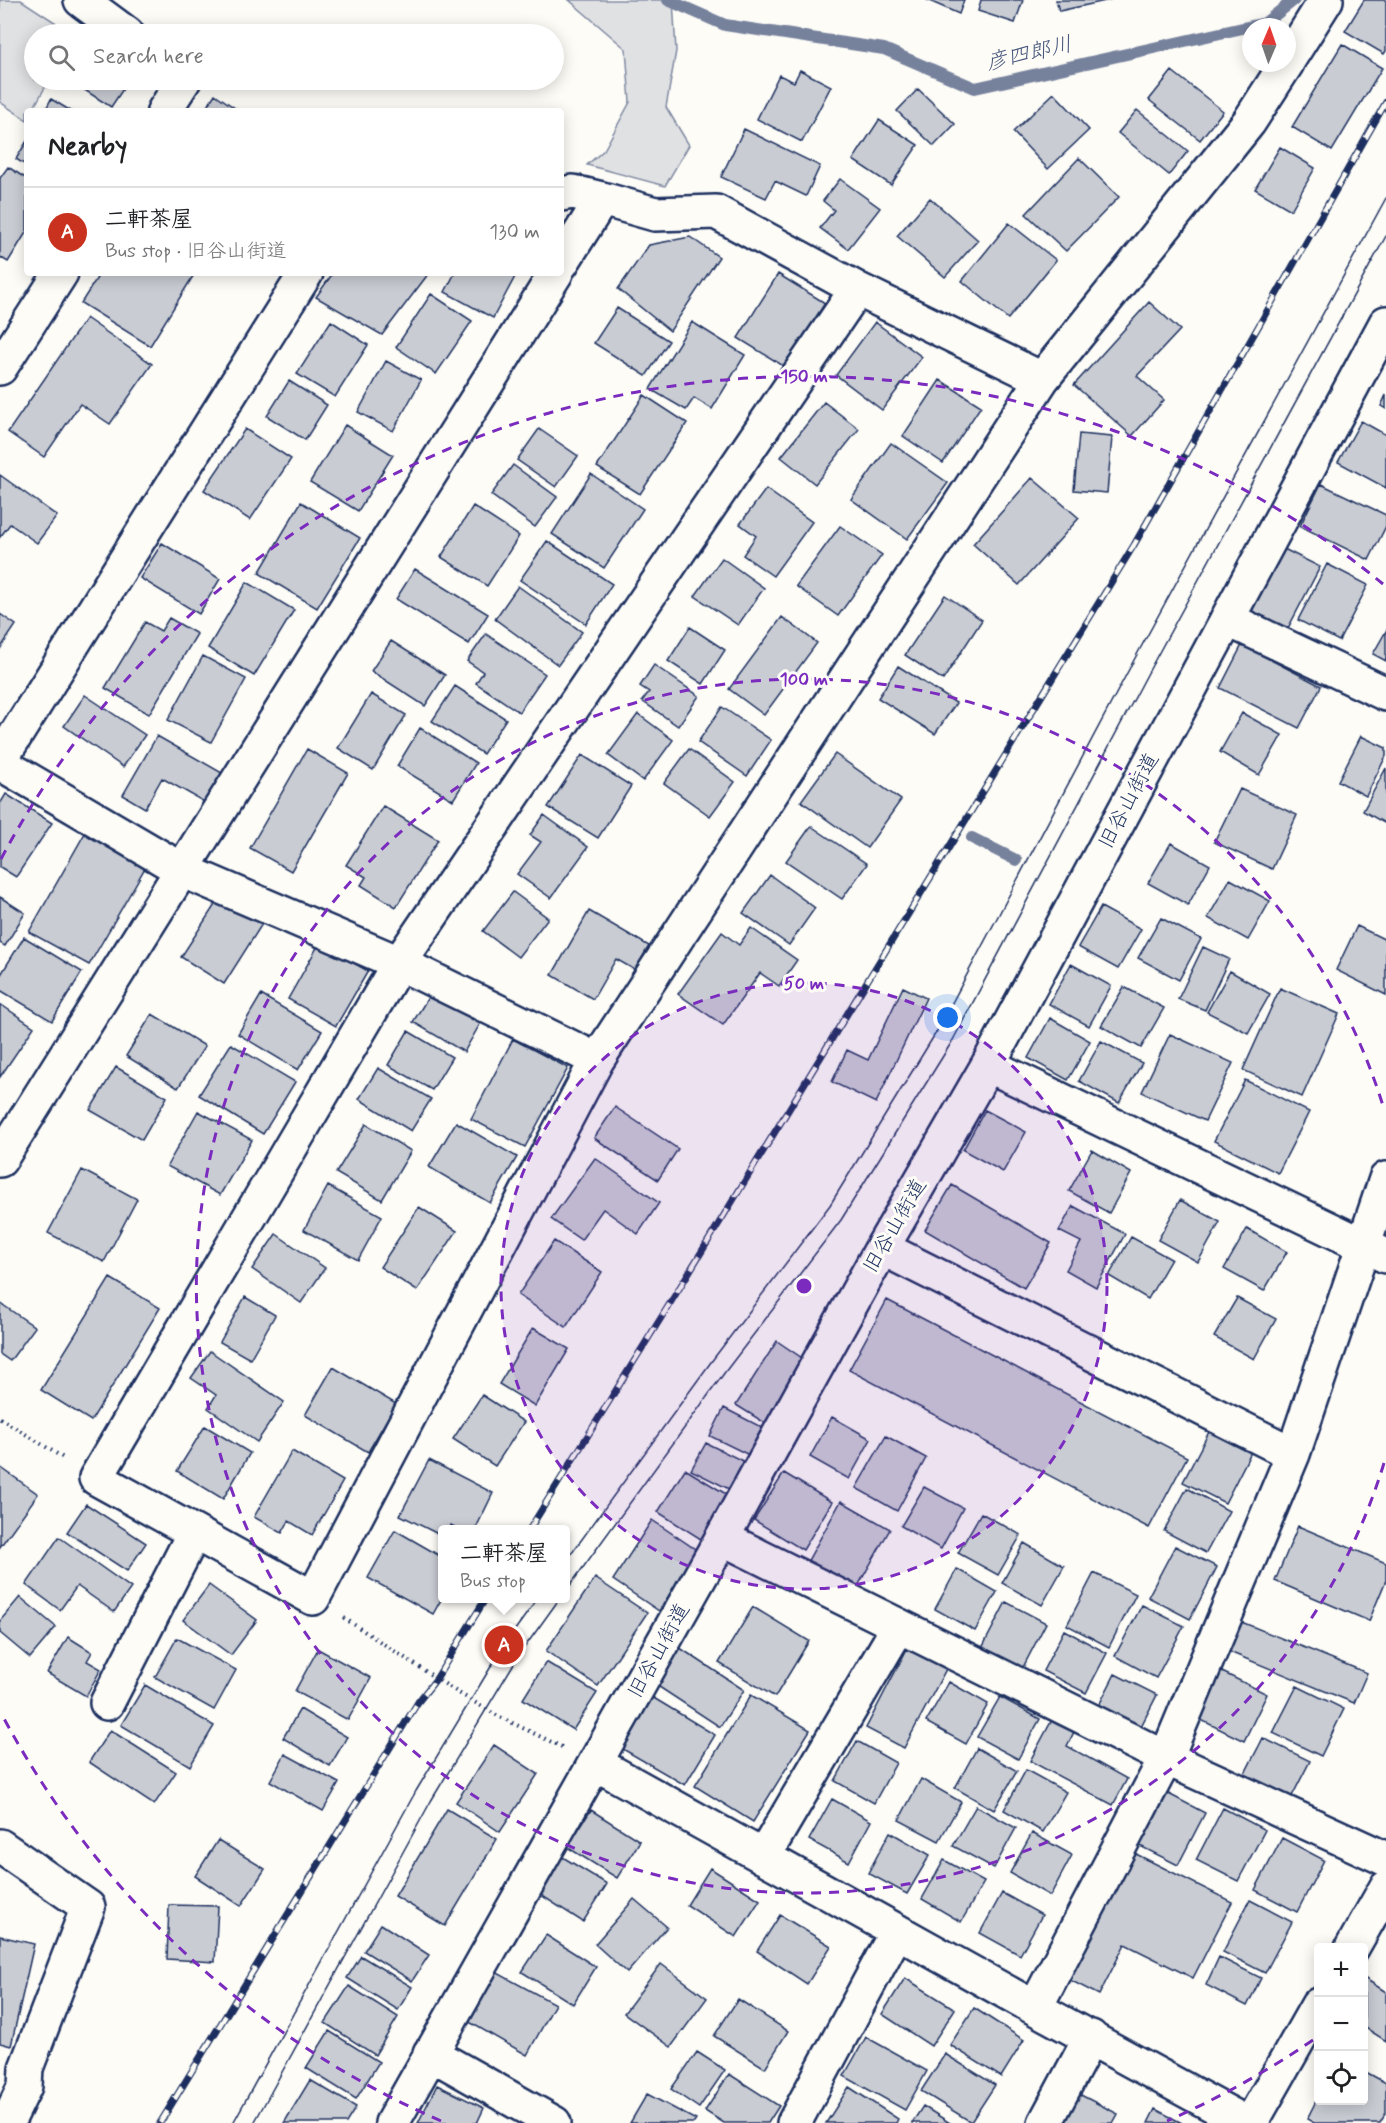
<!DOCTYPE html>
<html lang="en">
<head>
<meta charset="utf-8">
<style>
  :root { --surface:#fff; --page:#f2f2f2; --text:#202124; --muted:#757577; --line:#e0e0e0; --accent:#c8321e }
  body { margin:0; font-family:Mynerve,"Klee One",sans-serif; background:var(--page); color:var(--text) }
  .controls { position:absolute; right:18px; bottom:18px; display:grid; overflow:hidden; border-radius:6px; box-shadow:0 3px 15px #0003 }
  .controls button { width:54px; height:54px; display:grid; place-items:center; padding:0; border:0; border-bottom:2px solid var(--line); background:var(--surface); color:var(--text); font:30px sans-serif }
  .compass { position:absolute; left:1242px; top:18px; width:54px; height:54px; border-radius:50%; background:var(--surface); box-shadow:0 3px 15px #0003; rotate:2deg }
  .you { position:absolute; left:948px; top:1018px; width:21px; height:21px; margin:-15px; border:4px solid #fff; border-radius:50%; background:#1a73e8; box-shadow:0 0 0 9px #1a73e833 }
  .badge { display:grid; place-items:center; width:39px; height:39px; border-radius:50%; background:var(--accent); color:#fff; font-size:20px; font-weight:700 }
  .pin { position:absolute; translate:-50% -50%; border:3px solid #fff; box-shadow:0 2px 6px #0006 }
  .popup { position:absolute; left:438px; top:1525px; width:132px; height:78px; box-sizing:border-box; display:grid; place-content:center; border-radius:6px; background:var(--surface); filter:drop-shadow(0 2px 4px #0005); font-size:20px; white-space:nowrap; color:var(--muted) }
  .popup b { font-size:22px; color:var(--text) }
  .popup::after { content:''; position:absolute; left:50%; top:100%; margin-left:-12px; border:12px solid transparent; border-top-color:var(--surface) }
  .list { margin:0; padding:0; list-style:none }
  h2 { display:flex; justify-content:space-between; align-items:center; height:78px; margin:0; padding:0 24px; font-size:26px }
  h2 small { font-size:20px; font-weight:400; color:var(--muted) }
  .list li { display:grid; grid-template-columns:39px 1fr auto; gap:18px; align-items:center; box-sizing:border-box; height:90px; padding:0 24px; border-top:2px solid var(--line) }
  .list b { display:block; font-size:22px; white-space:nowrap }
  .list p { margin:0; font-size:20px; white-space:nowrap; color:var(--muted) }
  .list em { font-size:20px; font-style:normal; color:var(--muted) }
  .icon { flex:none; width:33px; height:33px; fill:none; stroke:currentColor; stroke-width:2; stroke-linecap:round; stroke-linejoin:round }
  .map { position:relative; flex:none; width:1386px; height:2123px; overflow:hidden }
  .search { position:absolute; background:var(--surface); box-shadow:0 3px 15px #0003; left:24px; top:24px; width:540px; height:66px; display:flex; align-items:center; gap:15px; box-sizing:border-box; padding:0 21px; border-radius:33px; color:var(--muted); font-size:22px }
  .panel { position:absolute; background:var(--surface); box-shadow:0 3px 15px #0003; left:24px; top:108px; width:540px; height:168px; border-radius:6px }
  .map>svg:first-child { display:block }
</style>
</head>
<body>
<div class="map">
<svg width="1386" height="2123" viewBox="0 0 1386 2123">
  <rect width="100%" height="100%" fill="#fdfcf7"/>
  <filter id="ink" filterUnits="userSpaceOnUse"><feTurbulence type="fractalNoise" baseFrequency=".0167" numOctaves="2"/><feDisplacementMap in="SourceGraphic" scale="12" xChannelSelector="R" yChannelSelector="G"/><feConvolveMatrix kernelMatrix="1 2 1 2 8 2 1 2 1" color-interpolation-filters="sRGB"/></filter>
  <g filter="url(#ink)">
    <!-- green -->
    <path fill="#e0e1e3" stroke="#7e88a0" stroke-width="1.5" d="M0 0H21L73 34H34V80H49L32 111H27V120L0 102Z
      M569 0H673L676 51 666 107 689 145 665 186 587 165 604 150 630 102 626 49Z"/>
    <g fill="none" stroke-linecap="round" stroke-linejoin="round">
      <!-- stream -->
      <path stroke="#76819c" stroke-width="12" d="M668 0 725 25 884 49 975 88 1265 23 1294 0
        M972 838 1016 860"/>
    </g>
    <!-- building -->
    <path fill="#c9ccd3" stroke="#1b2f5e" stroke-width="1.5" d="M927 0H964L959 14Z
      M981 0H1023L1015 23 978 11Z
      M1056 0H1110L1059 11Z
      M1364 0H1386V51L1384 54 1345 31Z
      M1342 44 1382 68 1332 151 1292 127Z
      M800 70 831 86 802 142 757 119 779 75 794 82Z
      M1172 71 1223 111 1200 140 1149 100Z
      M69 80H129L111 107Z
      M918 89 955 124 934 146 897 111Z
      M1054 93 1089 130 1048 169 1013 132Z
      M215 94 239 111H204Z
      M51 99 71 111H45Z
      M1137 110 1188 151 1169 175 1118 133Z
      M879 120 918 145 891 185 853 160Z
      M744 129 820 166 806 196 775 181 766 198 721 177Z
      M27 141V166L16 159Z
      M1280 147 1315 168 1291 210 1255 189Z
      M1079 158 1119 197 1066 251 1026 214Z
      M8 167 27 179V231L8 262 0 257V178Z
      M840 179 880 208 848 249 820 228 834 210 823 201Z
      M930 198 978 240 945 277 897 236Z
      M1009 223 1056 260 1008 319 962 281Z
      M690 237 719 257 670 331 618 289 649 245Z
      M100 273H195L150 346 81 303Z
      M333 273H429L382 335 316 297Z
      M455 273H517L493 318 445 292Z
      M778 274 825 303 785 367 738 338Z
      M431 294 472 321 436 374 396 347Z
      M1149 302 1180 330 1137 376 1164 400 1132 436 1074 385Z
      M617 308 669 341 646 376 594 343Z
      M86 318 152 364 110 424 80 404 44 457 8 432Z
      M331 321 368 345 335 397 297 374Z
      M692 322 745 355 712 409 694 398 686 410 650 389Z
      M875 322 922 357 882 410 836 375Z
      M386 361 421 380 393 431 358 412Z
      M940 380 981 406 943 463 903 436Z
      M289 381 327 405 305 440 267 416Z
      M644 395 687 423 640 494 597 467Z
      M1386 395V409L1381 406Z
      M824 402 859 429 815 484 781 457Z
      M1361 421 1386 435V488L1338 462Z
      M345 425 393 455 358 511 310 482Z
      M245 429 291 459 250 520 204 490Z
      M539 429 578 456 556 487 517 460Z
      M1079 434 1112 437 1107 493 1074 490Z
      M891 443 948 483 907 539 851 499Z
      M513 465 557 497 535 527 491 495Z
      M591 474 643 509 604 568 552 534Z
      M0 475 57 516 37 543 10 524 0 537Z
      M1032 478 1079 518 1019 585 973 544Z
      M1321 484 1386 515V526L1369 560 1300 526Z
      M766 489 812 522 773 576 743 555 756 536 740 524Z
      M301 502 360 538 317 608 259 573Z
      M473 506 519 536 487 586 441 557Z
      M840 526 882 555 838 616 796 586Z
      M547 541 612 584 586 624 520 580Z
      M162 543 220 579 199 614 140 578Z
      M1282 548 1320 567 1286 632 1249 613Z
      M722 558 764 588 738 625 695 596Z
      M1327 564 1368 585 1339 641 1298 620Z
      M415 569 488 614 469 644 396 599Z
      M247 582 294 610 254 676 208 648Z
      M518 586 582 632 558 665 495 619Z
      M945 595 982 620 943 680 905 655Z
      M0 614 16 625 0 649Z
      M782 617 817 643 764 715 729 689Z
      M169 618 197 634 149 714 105 688 145 622 161 631Z
      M690 627 725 650 703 684 668 661Z
      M1386 631V661L1373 654Z
      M486 634 545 674 519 712 476 683 483 672 467 661Z
      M391 641 445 675 425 706 371 671Z
      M1242 645 1321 686 1299 728 1220 688Z
      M203 656 246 679 211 742 168 720Z
      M654 665 699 696 678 726 642 701 649 692 640 686Z
      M898 666 956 703 935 734 878 698Z
      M455 686 506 719 483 754 432 721Z
      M371 694 406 715 373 770 338 748Z
      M85 695 145 735 123 767 64 726Z
      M722 707 771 740 747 776 698 742Z
      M1242 713 1282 735 1259 775 1220 752Z
      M638 714 673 740 643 781 608 755Z
      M420 728 476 763 453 800 397 766Z
      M157 736 222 773 206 803 162 778 145 808 123 795Z
      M1361 736 1386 748V756L1366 796 1338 781Z
      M307 749 348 773 291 871 250 848Z
      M689 749 735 782 710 816 664 783Z
      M835 754 901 800 867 848 801 801Z
      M582 755 631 786 598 838 548 807Z
      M1386 768V824L1363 811Z
      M1240 789 1297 815 1272 869 1214 842Z
      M6 794 52 823 16 877 0 867V804Z
      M383 806 438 840 396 907 361 885 366 877 346 865Z
      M544 815 588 847 551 898 517 874 541 842 530 835Z
      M811 826 867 864 842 899 786 861Z
      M85 833 146 866 89 965 29 932Z
      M1171 843 1210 865 1188 905 1148 883Z
      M770 875 815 908 789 945 743 913Z
      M1230 879 1270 901 1248 940 1208 918Z
      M513 892 548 918 518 957 483 931Z
      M0 897 25 913 5 946 0 943Z
      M220 897 262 924 224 984 181 957Z
      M1101 907 1141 929 1118 969 1078 947Z
      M589 911 649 946 635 970 616 959 593 999 552 975Z
      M1161 918 1201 939 1179 980 1138 958Z
      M1357 926 1386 940V995L1336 970Z
      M751 928 797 960 779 986 760 973 723 1025 678 994 722 932 739 945Z
      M24 937 82 972 52 1021 0 990V976Z
      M319 944 368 971 336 1026 288 999Z
      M1203 947 1229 959 1205 1010 1178 999Z
      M1071 964 1111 986 1089 1026 1049 1004Z
      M1230 971 1270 994 1248 1033 1207 1012Z
      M903 987 926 998 876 1103 832 1082 847 1050 868 1060Z
      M1124 987 1164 1008 1141 1048 1101 1026Z
      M1280 988 1339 1014 1302 1097 1243 1070Z
      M430 994 480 1024 464 1052 413 1022Z
      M261 995 322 1031 298 1070 238 1034Z
      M0 1004 34 1027 0 1077Z
      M152 1014 205 1046 178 1088 126 1056Z
      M1050 1018 1090 1041 1068 1080 1028 1058Z
      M408 1031 452 1057 432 1090 388 1065Z
      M1170 1034 1233 1063 1205 1121 1142 1092Z
      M513 1039 568 1068 525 1147 471 1119Z
      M1101 1041 1142 1063 1119 1103 1079 1081Z
      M231 1044 295 1082 263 1134 199 1095Z
      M116 1067 167 1097 142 1140 90 1110Z
      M378 1068 431 1099 411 1131 359 1099Z
      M1245 1080 1309 1112 1278 1173 1214 1141Z
      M615 1107 678 1149 658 1180 594 1138Z
      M985 1110 1026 1132 1003 1172 963 1150Z
      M198 1111 252 1140 220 1195 167 1166Z
      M456 1122 517 1157 490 1203 429 1167Z
      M366 1124 411 1151 382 1200 336 1173Z
      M1092 1150 1131 1173 1109 1213 1069 1191Z
      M595 1158 659 1203 638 1234 603 1209 581 1240 551 1219Z
      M82 1170 137 1199 104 1262 48 1233Z
      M952 1185 1051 1243 1024 1288 925 1230Z
      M328 1186 382 1216 358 1260 304 1230Z
      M1180 1200 1220 1222 1198 1262 1158 1240Z
      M1073 1206 1125 1234 1096 1287 1066 1270 1081 1242 1059 1231Z
      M419 1207 457 1231 417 1291 380 1267Z
      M1247 1229 1287 1252 1264 1291 1224 1269Z
      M276 1234 325 1268 301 1303 252 1269Z
      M1131 1237 1171 1259 1148 1299 1109 1276Z
      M554 1241 602 1272 566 1327 518 1295Z
      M110 1278 160 1308 91 1421 41 1390Z
      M245 1297 275 1315 250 1359 220 1342Z
      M1237 1298 1276 1319 1254 1359 1214 1337Z
      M887 1300 1187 1457 1149 1528 849 1370Z
      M0 1303 35 1327 10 1361 0 1354Z
      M533 1328 569 1349 535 1406 499 1384Z
      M777 1341 805 1360 765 1423 736 1405Z
      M210 1351 284 1402 257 1442 208 1408 216 1395 191 1378Z
      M333 1367 396 1404 368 1452 305 1415Z
      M482 1395 524 1422 495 1466 453 1439Z
      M724 1408 765 1429 751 1456 710 1436Z
      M832 1417 871 1439 849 1479 810 1457Z
      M205 1426 250 1453 223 1499 177 1471Z
      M1210 1430 1251 1452 1225 1503 1183 1482Z
      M886 1436 926 1458 897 1511 856 1488Z
      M706 1443 747 1463 733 1491 691 1470Z
      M292 1451 343 1481 312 1535 289 1521 282 1533 254 1517Z
      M429 1460 493 1493 475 1530H460L451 1525 449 1530H442V1536L400 1515Z
      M0 1467 38 1494 0 1547Z
      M685 1469 731 1497 704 1541 658 1512Z
      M784 1473 832 1502 803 1550 754 1520Z
      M924 1487 963 1508 941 1549 901 1526Z
      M1187 1488 1229 1511 1206 1553 1164 1531Z
      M841 1501 890 1529 854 1593 805 1566Z
      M86 1504 146 1543 127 1571 67 1532Z
      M981 1513 1021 1535 998 1575 958 1553Z
      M652 1520 698 1551 659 1611 613 1580Z
      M1298 1526 1386 1563V1580L1369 1621 1275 1581Z
      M395 1530 442 1557V1598L433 1614 368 1578Z
      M59 1537 131 1588 114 1612 77 1586 60 1610 26 1585Z
      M1024 1543 1064 1566 1042 1605 1002 1583Z
      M1175 1546 1217 1567 1190 1619 1148 1597Z
      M957 1569 997 1592 975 1631 935 1609Z
      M1094 1573 1136 1594 1109 1647 1067 1625Z
      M595 1578 647 1613 598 1686 546 1651Z
      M209 1585 257 1620 231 1655 183 1620Z
      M20 1597 56 1627 30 1658 0 1633V1621Z
      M1006 1602 1046 1623 1019 1675 979 1654Z
      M1142 1605 1184 1626 1156 1678 1115 1656Z
      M753 1607 809 1641 775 1697 719 1663Z
      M1239 1621 1367 1673 1354 1703 1227 1651Z
      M1064 1630 1107 1653 1086 1693 1043 1671Z
      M68 1637 92 1652 87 1661 101 1669 86 1696 47 1673Z
      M177 1638 236 1670 214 1710 155 1677Z
      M677 1646 744 1690 720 1727 653 1683Z
      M318 1649 371 1678 348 1720 295 1691Z
      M907 1649 946 1669 904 1748 866 1728Z
      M546 1662 597 1693 573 1730 523 1699Z
      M1220 1671 1267 1694 1244 1741 1197 1718Z
      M1115 1674 1157 1695 1137 1734 1095 1713Z
      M949 1682 988 1704 966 1744 926 1722Z
      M145 1685 214 1726 190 1766 121 1725Z
      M1297 1686 1344 1709 1321 1756 1273 1733Z
      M751 1695 810 1730 753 1822 695 1786Z
      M652 1697 715 1735 685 1785 621 1748Z
      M1000 1697 1040 1719 1018 1759 977 1737Z
      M300 1709 347 1737 330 1766 283 1738Z
      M1052 1720 1074 1732 1067 1746 1127 1779 1113 1805 1030 1761Z
      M110 1730 176 1772 154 1805 89 1762Z
      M1263 1738 1310 1761 1286 1808 1239 1785Z
      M857 1741 896 1763 874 1803 835 1781Z
      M494 1745 538 1774 500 1832 456 1802Z
      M977 1748 1017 1771 994 1810 955 1788Z
      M285 1754 339 1783 323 1811 270 1781Z
      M1026 1770 1066 1792 1043 1832 1004 1810Z
      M921 1779 961 1802 939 1841 899 1820Z
      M1163 1791 1205 1813 1178 1865 1136 1844Z
      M832 1799 871 1821 849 1862 809 1840Z
      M976 1806 1016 1828 994 1868 953 1846Z
      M1223 1808 1265 1830 1238 1881 1196 1860Z
      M447 1809 497 1839 445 1926 395 1896Z
      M591 1810 640 1841 617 1878 567 1847Z
      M890 1832 930 1855 907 1894 868 1873Z
      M1032 1833 1072 1855 1050 1896 1010 1873Z
      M1282 1838 1324 1860 1297 1912 1255 1890Z
      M218 1840 265 1869 241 1906 195 1876Z
      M1126 1849 1232 1902 1193 1978 1125 1944 1099 1995 1062 1976Z
      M556 1853 607 1884 583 1922 533 1890Z
      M944 1860 984 1882 961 1922 922 1899Z
      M710 1868 760 1900 736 1937 687 1905Z
      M1002 1893 1042 1915 1020 1955 980 1933Z
      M634 1899 667 1927 627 1973 595 1944Z
      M1250 1900 1292 1922 1265 1973 1223 1952Z
      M169 1905 218 1906 215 1962 167 1959Z
      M780 1915 831 1946 807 1984 757 1951Z
      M381 1924 429 1955 412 1981 364 1951Z
      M546 1935 596 1967 573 2004 522 1972Z
      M0 1936 34 1944 11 2046 0 2043Z
      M361 1956 412 1987 398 2010 347 1978Z
      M1219 1957 1261 1978 1247 2006 1206 1985Z
      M661 1964 707 1998 671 2047 624 2013Z
      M492 1970 555 2004 527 2055 464 2019Z
      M905 1978 955 2009 931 2046 882 2014Z
      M1364 1978 1386 1992V2041L1364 2027Z
      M349 1986 398 2017 375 2055 325 2023Z
      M738 1999 788 2031 765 2068 714 2036Z
      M974 2008 1024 2040 1001 2077 950 2045Z
      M329 2031 379 2062 356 2099 306 2068Z
      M866 2037 927 2071 905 2110 844 2076Z
      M697 2052 725 2070 699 2108 671 2089Z
      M945 2054 995 2085 971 2122 921 2091Z
      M1364 2071 1386 2083V2113L1380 2123H1314L1307 2119 1318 2097V2100H1364Z
      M729 2074 779 2106 768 2123H724L705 2111Z
      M310 2080 356 2107 346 2123H284Z
      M437 2085 484 2108 477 2123H418Z
      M849 2087 898 2119 896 2123H826Z
      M1071 2090 1118 2114 1113 2123H1055Z
      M647 2094 696 2120 694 2123H630Z
      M923 2106 950 2123H912Z
      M1155 2109 1182 2123H1148Z"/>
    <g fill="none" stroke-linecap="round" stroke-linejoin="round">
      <defs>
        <path id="minor" d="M81 0 127 34
          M1287 62 1326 0
          M164 111 184 80
          M561 194 573 192 602 199
          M561 264 602 199 655 214 716 212 857 289 1042 379
          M857 289 399 963 96 1478 313 1598 597 1060 1042 379 1249 122 1287 63
          M0 368 61 273
          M1227 619 1386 694
          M0 760 306 273
          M0 763 182 870 399 963 597 1060
          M988 1065 1386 1256
          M0 1160 556 273
          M882 1248 1293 1454
          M722 1538 1166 1758 1386 1859
          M107 1703 194 1533
          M595 1763 1035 2008 1246 2123
          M0 1846 88 1907 26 2068 25 2086 7 2123
          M763 1857 899 1626
          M1352 1948 1386 1888
          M1035 2008 1166 1758 1293 1454 1386 1179
          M430 2053 554 2123
          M392 2123 722 1538 882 1248 988 1065 1386 323
          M794 2123 897 1931
          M1045 2123 1091 2037
          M1251 2123 1318 2005"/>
      </defs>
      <!-- minor casing -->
      <use href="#minor" stroke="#1b2f5e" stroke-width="38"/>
      <!-- path -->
      <path stroke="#1b2f5e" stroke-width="4" stroke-dasharray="1.5 4.5" stroke-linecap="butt" d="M0 1418 65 1459
        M344 1618 457 1692 498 1716 562 1747"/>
      <!-- minor -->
      <use href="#minor" stroke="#fdfcf7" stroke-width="33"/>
      <!-- tram -->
      <path stroke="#1b2f5e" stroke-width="1.5" d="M566 1561 711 1362 830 1205 937 1031 1134 660 1386 198
        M566 1591 725 1372 841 1220 953 1040 1150 669 1386 236
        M233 2123 416 1791 504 1645 538 1598
        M254 2123 431 1801 519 1655 560 1598"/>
      <defs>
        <path id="rail" d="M529 1530 669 1305 1134 545 1386 102
          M160 2123 418 1702 436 1679 486 1598"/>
      </defs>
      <!-- rail casing -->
      <use href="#rail" stroke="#1b2f5e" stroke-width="7"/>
      <!-- rail -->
      <use href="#rail" stroke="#fdfcf7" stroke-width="4.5" stroke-dasharray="14" stroke-linecap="butt"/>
    </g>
  </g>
  <!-- distance rings -->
  <circle cx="804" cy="1286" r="303" fill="#7b2cbf" fill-opacity=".12"/>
  <g fill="none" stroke="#7b2cbf" stroke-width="3" stroke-dasharray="10 8">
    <circle cx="804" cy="1286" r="303"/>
    <path d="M1384 1463A607 607 0 1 1 1384 1109"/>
    <path d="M1313 2040A910 910 0 0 1 1167 2121M441 2121A910 910 0 0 1 1 1713M1 859A910 910 0 0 1 1383 584"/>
  </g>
  <g text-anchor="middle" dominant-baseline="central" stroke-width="6" stroke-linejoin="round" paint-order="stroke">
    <!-- street labels -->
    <g font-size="21" fill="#1b2f5e" stroke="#fdfcf7">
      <text transform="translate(1129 801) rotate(-62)">旧谷山街道</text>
      <text transform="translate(895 1226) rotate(-60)">旧谷山街道</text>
      <text transform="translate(659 1651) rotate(-61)">旧谷山街道</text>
    </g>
    <!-- water labels -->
    <g font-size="22" font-style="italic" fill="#49587d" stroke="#fdfcf7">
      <text transform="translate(1029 54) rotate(-13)">彦四郎川</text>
    </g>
  </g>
  <circle cx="804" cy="1286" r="9" fill="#7b2cbf" stroke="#fdfcf7" stroke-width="3"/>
  <g font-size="18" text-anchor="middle" font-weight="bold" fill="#7b2cbf" stroke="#fdfcf7" stroke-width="6" stroke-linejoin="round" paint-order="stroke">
    <text x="804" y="382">150 m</text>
    <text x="804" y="685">100 m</text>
    <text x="804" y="989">50 m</text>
  </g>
</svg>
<div class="controls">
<button>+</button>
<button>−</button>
<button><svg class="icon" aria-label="locate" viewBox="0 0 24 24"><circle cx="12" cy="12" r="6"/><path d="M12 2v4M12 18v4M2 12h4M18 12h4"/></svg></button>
</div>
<svg class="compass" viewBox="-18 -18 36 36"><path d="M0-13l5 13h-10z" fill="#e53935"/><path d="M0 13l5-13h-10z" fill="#757577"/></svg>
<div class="you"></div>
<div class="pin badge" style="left:504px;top:1645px">A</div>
<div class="popup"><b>二軒茶屋</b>Bus stop</div>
<div class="search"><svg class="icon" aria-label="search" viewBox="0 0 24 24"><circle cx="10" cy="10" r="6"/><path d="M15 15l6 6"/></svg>Search here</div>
<section class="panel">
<h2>Nearby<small></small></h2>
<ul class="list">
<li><span class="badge">A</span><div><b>二軒茶屋</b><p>Bus stop · 旧谷山街道</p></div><em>130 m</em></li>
</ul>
</section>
</div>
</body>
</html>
